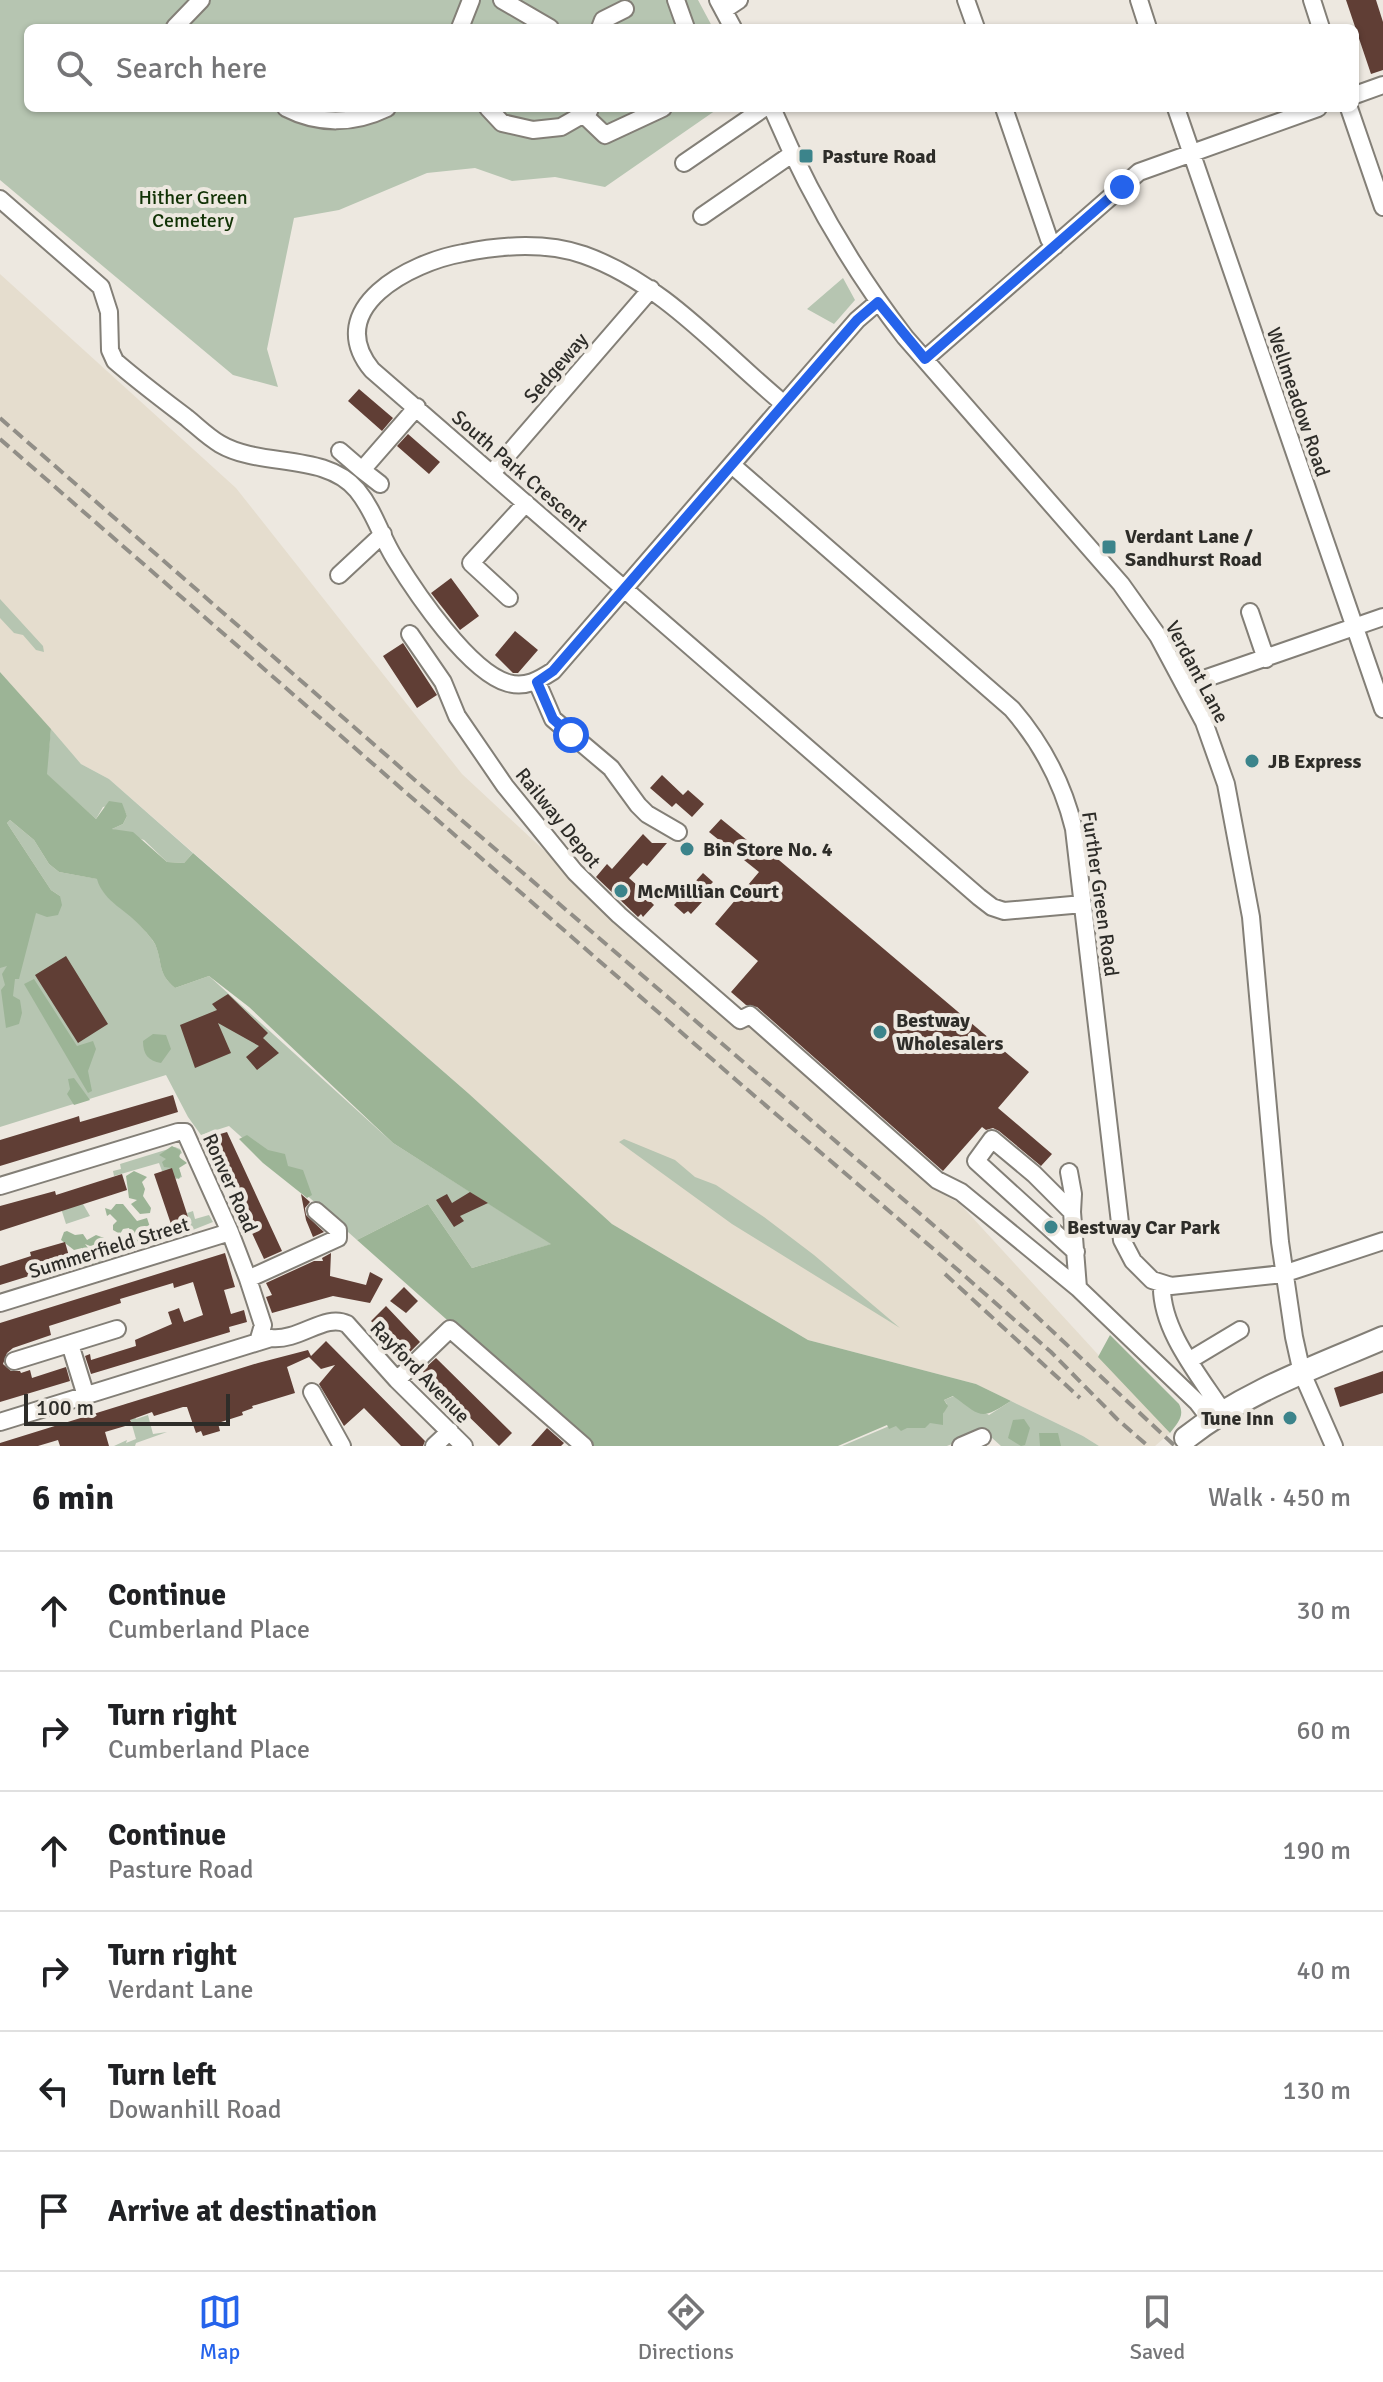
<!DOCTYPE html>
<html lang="en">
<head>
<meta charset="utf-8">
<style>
  :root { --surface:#fff; --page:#f6f6f6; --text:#202124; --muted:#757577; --line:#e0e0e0; --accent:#2563eb }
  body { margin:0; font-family:Signika,sans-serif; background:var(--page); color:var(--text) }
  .scale { position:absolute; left:24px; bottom:20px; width:206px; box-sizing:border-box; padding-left:8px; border:4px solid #2e2d29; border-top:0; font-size:22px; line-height:28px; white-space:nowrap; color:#2e2d29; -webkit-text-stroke:6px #ede8e0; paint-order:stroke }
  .stop { position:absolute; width:24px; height:24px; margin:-18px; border:6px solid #2563eb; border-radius:50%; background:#fff }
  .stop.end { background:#2563eb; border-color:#fff; box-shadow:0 2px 8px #0008 }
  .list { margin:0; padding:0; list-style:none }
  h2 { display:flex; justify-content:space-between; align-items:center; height:104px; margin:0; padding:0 32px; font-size:34px }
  h2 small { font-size:26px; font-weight:400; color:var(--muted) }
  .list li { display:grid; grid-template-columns:52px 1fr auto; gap:24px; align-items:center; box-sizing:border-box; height:120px; padding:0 32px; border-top:2px solid var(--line) }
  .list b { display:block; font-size:30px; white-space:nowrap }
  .list p { margin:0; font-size:26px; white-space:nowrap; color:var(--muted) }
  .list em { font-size:26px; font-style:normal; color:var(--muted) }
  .icon { flex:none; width:44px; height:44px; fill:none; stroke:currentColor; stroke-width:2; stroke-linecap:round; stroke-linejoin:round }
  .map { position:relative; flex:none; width:1383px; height:1446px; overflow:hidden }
  .search { position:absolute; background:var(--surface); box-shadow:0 2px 6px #0004; left:24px; right:24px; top:24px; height:88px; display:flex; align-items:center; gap:20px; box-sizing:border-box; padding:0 28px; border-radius:12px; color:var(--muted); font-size:30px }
  .sheet { height:824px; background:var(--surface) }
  nav { display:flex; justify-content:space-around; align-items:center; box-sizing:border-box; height:112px; border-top:2px solid var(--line); background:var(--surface); font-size:22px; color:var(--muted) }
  nav a { display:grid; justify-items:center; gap:4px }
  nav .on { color:var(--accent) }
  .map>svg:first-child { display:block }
</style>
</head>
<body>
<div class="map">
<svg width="1383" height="1446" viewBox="0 0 1383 1446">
  <rect width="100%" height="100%" fill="#ede8e0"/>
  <!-- built -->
  <path fill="#e5ddce" d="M0 274 236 488 462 774 665 963 747 1022 931 1187 960 1204 1170 1433 1155 1446H1099L1083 1436 976 1384 808 1340 612 1224 468 1093 109 779 81 764 0 672Z"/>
  <!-- green -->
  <path fill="#b6c5b1" d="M0 0H698L713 28H28V108H719L605 187 555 177 512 181 475 168 427 173 339 210 294 218 267 349 278 387 233 375 0 180Z
    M843 278 855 300 834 324 807 309Z
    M0 599 43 646 44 652 36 650 23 635 14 633 0 618Z
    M51 729 81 764 109 779 193 853 184 863 167 862 144 840 112 829 123 824 127 816 121 803 103 807 96 819 46 774Z
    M10 820 34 840 49 864 59 872 98 879C103 902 126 906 139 924 144 930 151 937 155 944 163 962 157 973 175 988L209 976 393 1143 552 1244 472 1268 428 1204 357 1240 229 1126 201 1135 188 1117 166 1075 0 1127V919L9 928 60 896 51 890 7 823Z
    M624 1139 675 1160 695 1177 716 1185 764 1217 814 1255 900 1328 732 1224 619 1142Z
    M175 1147 180 1149 182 1153 179 1155 181 1161 186 1162 178 1165 182 1177 176 1179 162 1171 159 1163 114 1176 113 1171 121 1169 120 1164Z
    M57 1196 83 1204 90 1216 66 1224Z
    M193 1211 195 1219 209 1215 213 1222 180 1235 178 1228 190 1224 187 1213Z
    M954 1396 989 1415 1011 1401 1083 1436 1099 1446H1001L981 1428 969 1437 947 1446H842L920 1413 943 1414 947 1404 944 1400Z
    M130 1403 136 1419 148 1415 153 1434 167 1432 136 1443 135 1446H114L127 1440 126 1443 136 1439 126 1404Z"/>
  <!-- forest -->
  <path fill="#9cb496" d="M0 672 51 729 47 774 96 819 109 801 122 803 127 816 123 824 112 829 133 832 167 862 184 863 193 853 468 1093 612 1224 808 1340 976 1384 1011 1401C980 1421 982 1417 953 1396L944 1400 948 1406 943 1414V1425L930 1423 925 1428H907L901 1431 896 1426 889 1429 887 1425 838 1446H589L357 1240 428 1204 472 1268 551 1244 393 1143 249 1007 209 976 175 988C157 973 163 963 155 944 152 939 147 933 143 929 129 911 103 902 97 879L59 872 49 864 34 840 10 820 7 823 51 890 60 896 62 905 58 915 47 917 36 913 19 979H15L13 996 20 1000 22 1013 19 1024 6 1028 1 990 5 985 2 974 7 966 0 968Z
    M34 979 77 1046 93 1041 96 1049 88 1071 92 1091 88 1093 24 984Z
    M153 1034 166 1035 171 1049 161 1063C148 1061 143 1054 143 1041Z
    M74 1078 90 1100 74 1105 67 1094 70 1089 68 1079Z
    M247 1135 268 1150 285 1154 288 1166 303 1170 312 1195 307 1198 263 1163 239 1139Z
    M172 1146 181 1151 179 1157 187 1163 179 1168 181 1175 179 1179 175 1177 172 1168 164 1167 162 1162 166 1159 159 1155Z
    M134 1171 147 1177 142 1182 145 1189 143 1196 151 1208 150 1213 140 1214 131 1204 137 1200 129 1198 126 1176Z
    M116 1204H123L137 1221 147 1218 152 1233 149 1238 145 1235V1241L140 1245 135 1244 113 1254 116 1249 114 1243 128 1240V1234L131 1233 129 1228 123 1229 120 1234 113 1230V1225L117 1221 110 1214 107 1216 105 1208 111 1210Z
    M67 1231 75 1235 83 1234 87 1240 96 1235 104 1238 105 1246 95 1248 85 1244 89 1249 105 1253 104 1260 92 1264 82 1248 74 1250 61 1240 64 1232Z
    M1110 1335 1179 1404C1185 1416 1178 1422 1170 1433L1098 1357Z
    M1024 1419 1030 1428 1025 1445 1021 1446 1008 1438 1013 1420Z
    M1039 1433H1058L1061 1446H1040Z"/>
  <!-- building -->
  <path fill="#603e35" d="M1346 0H1376L1383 22V70L1371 74Z
    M359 389 393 418 382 431 348 401Z
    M408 434 440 462 429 474 397 446Z
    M451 578 479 616 460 630 431 593Z
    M515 631 538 650 518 673H513L495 655Z
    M403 643 437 695 417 708 383 656Z
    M662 775 683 795 688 790 704 804 692 817 676 803 672 807 650 788Z
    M721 819 770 859 773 855 1029 1072 998 1108 1052 1154 1041 1166 999 1131 993 1128 986 1130 982 1127 943 1171 757 1007 746 1005 731 992 758 961 715 924 759 872 709 832Z
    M643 834 652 843H667L647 866 643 863 629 878 648 895 646 897 654 905 643 917 641 914 638 917 596 877 607 864 612 869Z
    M703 873 713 882 710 885 714 889 691 914 688 911 684 914 674 905Z
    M66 956 108 1024 78 1043 35 975Z
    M228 994 268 1033 263 1038 279 1053 257 1070 246 1057 259 1046 218 1023 231 1053 195 1068 180 1025 217 1010 212 1004Z
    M173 1095 178 1112 0 1166V1140L73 1118 79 1116 80 1122Z
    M227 1132 282 1251 264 1259 217 1158 210 1137Z
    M172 1168 190 1223 173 1230 154 1174Z
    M122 1174 127 1190 0 1231V1206L55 1191 56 1195Z
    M470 1192 488 1203 460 1216 464 1221 454 1227 436 1200 447 1194 452 1203Z
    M301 1194 310 1202 305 1208 306 1215 324 1232 313 1237 306 1220Z
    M65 1242 71 1263 0 1285V1266L31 1256 30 1252Z
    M225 1253 235 1287 224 1290 231 1314 244 1310 247 1322 229 1327 230 1332 91 1374 85 1356 90 1354 91 1360 136 1346 135 1340 172 1324 168 1312 174 1310 179 1308 184 1322 203 1315 193 1282 174 1288 173 1283 120 1299 121 1303 49 1326 51 1335 13 1348 7 1353 3 1364 11 1371H20L21 1373 30 1370 32 1378 66 1367 70 1381 0 1402V1323Z
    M331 1253 330 1276 366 1285 370 1272 383 1279 370 1303 333 1296 272 1313 266 1297 272 1295 266 1283 314 1261H323L322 1258Z
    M404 1287 418 1301 406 1313 390 1301Z
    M386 1306 420 1342 406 1356 371 1321Z
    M326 1341 425 1441 423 1446H401L364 1408 344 1426 319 1384 335 1365 321 1369 309 1357 287 1367 295 1393 252 1406 253 1408 242 1412 243 1415 218 1423 220 1431 203 1436 201 1431 196 1433 187 1407H183L154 1416 152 1412 130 1420 132 1424 105 1432 109 1446H60L58 1440 38 1446H0V1443L258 1363 308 1350 311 1356Z
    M436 1358 512 1433 499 1446 422 1371Z
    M1383 1371V1393L1340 1407 1334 1388Z
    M547 1428 564 1443 561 1446H531Z"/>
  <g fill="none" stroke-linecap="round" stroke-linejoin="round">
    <defs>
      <path id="minor" d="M502 0 550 28
        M676 0 686 28
        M718 0 733 28
        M966 0 976 28
        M1139 0 1148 28
        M1312 0 1321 28
        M724 10 739 0
        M175 27 201 0
        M460 28 471 0
        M600 28 603 20 625 9
        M1355 95 1383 85
        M286 108C319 125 354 124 387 108
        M488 108 502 123 533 130 561 127 589 111 590 108
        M772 108C807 190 850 266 905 337L1121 584 1158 636 1204 722 1226 784 1251 917 1280 1242 1294 1337 1302 1373 1334 1446
        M1004 108 1049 239 1055 246
        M1176 108 1383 709
        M1349 108 1383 207
        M583 114 605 135 663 108
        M684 163 764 108
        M0 199 101 287 109 312 110 350 115 361C138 381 162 399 187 418 198 427 208 437 220 444 261 468 325 452 357 490 375 512 380 535 395 559 416 593 469 672 508 683 526 688 539 680 553 671L784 404 857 320 878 302
        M702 216 792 154
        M925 359 1139 172 1318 108
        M784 404C720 351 663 283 584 255 546 242 502 245 463 253 411 262 321 308 372 370L979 897 992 907 1004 911 1083 904
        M340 451 362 470 417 407
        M732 465 1012 709C1043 745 1063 783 1074 829L1122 1240 1133 1261 1152 1280 1171 1286 1283 1274 1383 1241
        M362 470 380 484
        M492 473 651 289
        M339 575 383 534
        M509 598 471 563 526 503
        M1250 612 1266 659
        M410 634 443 682 457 716 505 786 575 872 619 915 740 1020 750 1015 937 1180 961 1192 1078 1288 1197 1402 1210 1419
        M537 682 553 719 611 768 638 805 647 814 678 832
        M1187 688 1198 681 1383 617
        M1069 1172 1073 1194 1072 1212 1078 1288
        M0 1186 178 1132H185L230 1232 248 1279 263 1325 258 1342
        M1072 1212 1034 1174 992 1139 976 1161 1076 1252
        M248 1279 338 1238V1230L316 1211
        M1162 1284C1160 1329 1199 1375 1223 1412
        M0 1303 230 1232
        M70 1344 86 1396
        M1190 1360 1240 1330
        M14 1361 117 1329
        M397 1380 450 1329 584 1446
        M312 1392 342 1446
        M0 1422 271 1338C300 1341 325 1313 347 1324L397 1380 464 1446
        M434 1446 450 1431
        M961 1446 982 1437"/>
      <path id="highway" d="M1186 1438C1244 1392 1316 1367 1383 1338"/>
    </defs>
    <!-- minor casing -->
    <use href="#minor" stroke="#837f77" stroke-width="20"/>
    <!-- highway casing -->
    <use href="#highway" stroke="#837f77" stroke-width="26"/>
    <!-- minor -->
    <use href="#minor" stroke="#fff" stroke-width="16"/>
    <!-- highway -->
    <use href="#highway" stroke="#fff" stroke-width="22"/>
    <!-- rail -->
    <path stroke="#918e87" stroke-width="4" stroke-dasharray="12 6" stroke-linecap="butt" d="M0 418 409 775 1002 1284 1175 1446
      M0 439 736 1080 958 1270 1051 1352 1117 1419 1148 1446
      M945 1274 1080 1398"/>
  </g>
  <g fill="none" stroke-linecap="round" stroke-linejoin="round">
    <!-- route -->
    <path stroke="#2563eb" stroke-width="10" d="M571 735 553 719 537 682 553 671 857 320 878 302 925 359 1122 187"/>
  </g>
  <!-- markers -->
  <g fill="#3c848b" stroke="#ede8e0" stroke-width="3">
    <rect x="798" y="148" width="16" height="16" rx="4"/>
    <rect x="1101" y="539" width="16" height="16" rx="4"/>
    <circle cx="1252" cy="761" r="8"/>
    <circle cx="687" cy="849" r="8"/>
    <circle cx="621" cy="891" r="8"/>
    <circle cx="880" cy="1032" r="8"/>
    <circle cx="1051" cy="1227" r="8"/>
    <circle cx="1290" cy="1418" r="8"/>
  </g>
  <g text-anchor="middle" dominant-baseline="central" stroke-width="8" stroke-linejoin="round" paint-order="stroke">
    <!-- poi labels -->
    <g font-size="20" font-weight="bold" fill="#2e2d29" stroke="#ede8e0" text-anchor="start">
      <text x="822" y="156">Pasture Road</text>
      <text x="1125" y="536">Verdant Lane /<tspan x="1125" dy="23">Sandhurst Road</tspan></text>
      <text x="1268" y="761">JB Express</text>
      <text x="703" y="849">Bin Store No. 4</text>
      <text x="637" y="891">McMillian Court</text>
      <text x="896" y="1020">Bestway<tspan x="896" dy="23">Wholesalers</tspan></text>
      <text x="1067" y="1227">Bestway Car Park</text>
      <text x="1274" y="1418" text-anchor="end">Tune Inn</text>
    </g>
    <!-- park labels -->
    <g font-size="20" fill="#123306" stroke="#ede8e0">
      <text x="193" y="197">Hither Green<tspan x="193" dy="23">Cemetery</tspan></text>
    </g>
    <!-- street labels -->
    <g font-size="20" fill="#2e2d29" stroke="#ede8e0">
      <text transform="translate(556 368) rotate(-49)">Sedgeway</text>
      <text transform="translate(1298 402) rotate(71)">Wellmeadow Road</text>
      <text transform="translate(520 471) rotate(41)">South Park Crescent</text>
      <text transform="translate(1197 672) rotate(62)">Verdant Lane</text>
      <text transform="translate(558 818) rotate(51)">Railway Depot</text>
      <text transform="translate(1100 894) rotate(82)">Further Green Road</text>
      <text transform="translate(230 1183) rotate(66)">Ronver Road</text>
      <text transform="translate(109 1248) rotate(-17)">Summerfield Street</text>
      <text transform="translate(420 1372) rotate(46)">Rayford Avenue</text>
    </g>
  </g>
</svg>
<div class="scale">100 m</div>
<div class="stop" style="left:571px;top:735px"></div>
<div class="stop end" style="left:1122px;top:187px"></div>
<div class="search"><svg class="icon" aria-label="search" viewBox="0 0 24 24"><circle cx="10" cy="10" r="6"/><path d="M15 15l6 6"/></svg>Search here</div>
</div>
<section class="sheet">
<h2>6 min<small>Walk · 450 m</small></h2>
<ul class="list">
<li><svg class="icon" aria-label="ahead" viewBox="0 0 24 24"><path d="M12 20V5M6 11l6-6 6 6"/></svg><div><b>Continue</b><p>Cumberland Place</p></div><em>30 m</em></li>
<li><svg class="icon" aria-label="right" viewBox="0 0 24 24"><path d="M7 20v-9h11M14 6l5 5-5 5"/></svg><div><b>Turn right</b><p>Cumberland Place</p></div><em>60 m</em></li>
<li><svg class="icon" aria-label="ahead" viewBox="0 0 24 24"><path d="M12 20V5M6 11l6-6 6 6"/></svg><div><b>Continue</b><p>Pasture Road</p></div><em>190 m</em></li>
<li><svg class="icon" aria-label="right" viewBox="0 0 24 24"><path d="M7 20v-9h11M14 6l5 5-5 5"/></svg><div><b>Turn right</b><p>Verdant Lane</p></div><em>40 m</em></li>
<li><svg class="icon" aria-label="left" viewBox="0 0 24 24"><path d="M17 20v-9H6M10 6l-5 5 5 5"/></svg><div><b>Turn left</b><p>Dowanhill Road</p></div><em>130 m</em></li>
<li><svg class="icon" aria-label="arrive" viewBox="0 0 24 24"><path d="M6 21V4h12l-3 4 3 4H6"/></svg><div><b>Arrive at destination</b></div></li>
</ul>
</section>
<nav>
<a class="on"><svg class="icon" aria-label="map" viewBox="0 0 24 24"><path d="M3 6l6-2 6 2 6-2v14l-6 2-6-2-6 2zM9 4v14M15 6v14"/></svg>Map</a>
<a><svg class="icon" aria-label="directions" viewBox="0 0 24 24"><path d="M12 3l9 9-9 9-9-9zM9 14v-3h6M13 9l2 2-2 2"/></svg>Directions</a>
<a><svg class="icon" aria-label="saved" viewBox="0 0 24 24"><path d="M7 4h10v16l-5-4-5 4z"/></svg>Saved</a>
</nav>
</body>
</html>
